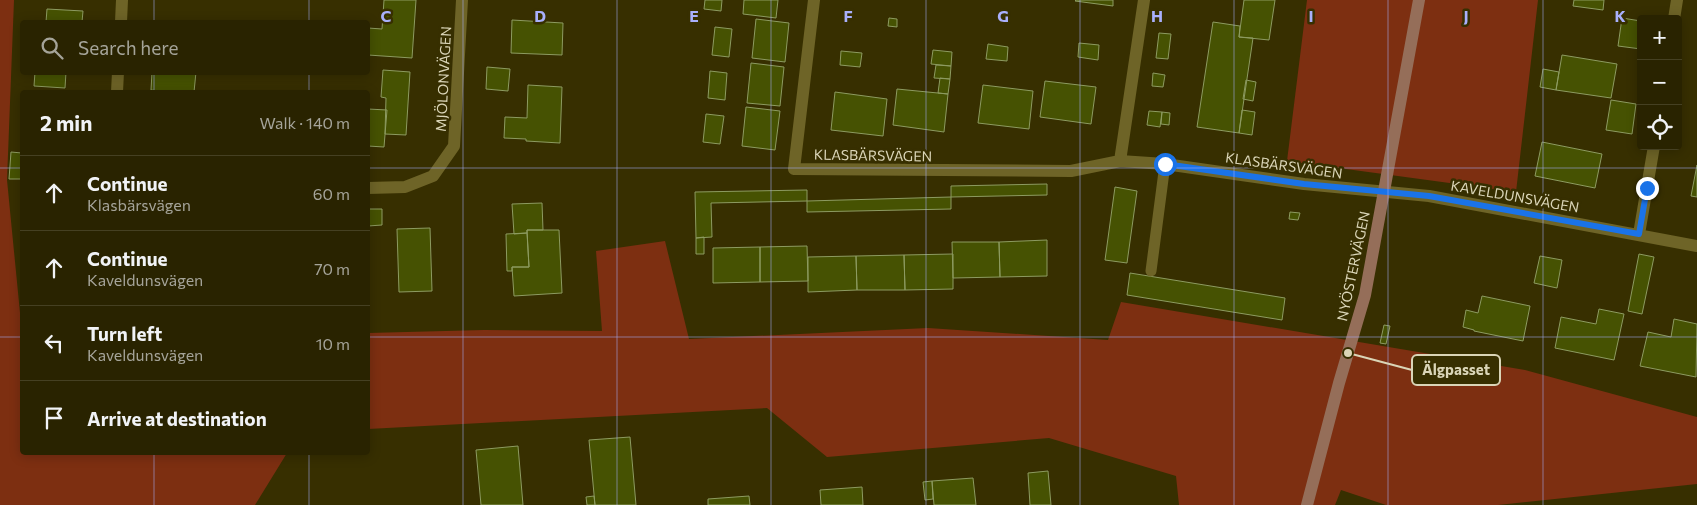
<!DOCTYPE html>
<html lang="en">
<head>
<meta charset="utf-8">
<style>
  :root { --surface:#292300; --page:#352f0f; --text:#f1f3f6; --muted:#a5a499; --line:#454022 }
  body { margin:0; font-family:Commissioner,sans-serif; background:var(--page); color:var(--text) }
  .controls { position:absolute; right:15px; top:15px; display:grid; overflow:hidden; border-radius:5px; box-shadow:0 2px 12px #0003 }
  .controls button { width:45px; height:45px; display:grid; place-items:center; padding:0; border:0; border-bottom:1px solid var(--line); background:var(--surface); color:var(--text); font:25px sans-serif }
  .stop { position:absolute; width:15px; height:15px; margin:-11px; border:4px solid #1a73e8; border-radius:50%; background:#fff }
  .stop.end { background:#1a73e8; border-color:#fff; box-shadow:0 1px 5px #0008 }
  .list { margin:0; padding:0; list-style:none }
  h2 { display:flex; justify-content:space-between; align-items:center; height:65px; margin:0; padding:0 20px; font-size:21px }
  h2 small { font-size:16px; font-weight:400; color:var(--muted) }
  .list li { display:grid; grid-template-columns:32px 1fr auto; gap:15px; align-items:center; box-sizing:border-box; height:75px; padding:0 20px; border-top:1px solid var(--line) }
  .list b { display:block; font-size:19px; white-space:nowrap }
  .list p { margin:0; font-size:16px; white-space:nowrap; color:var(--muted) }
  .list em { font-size:16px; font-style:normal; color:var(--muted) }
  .icon { flex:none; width:28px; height:28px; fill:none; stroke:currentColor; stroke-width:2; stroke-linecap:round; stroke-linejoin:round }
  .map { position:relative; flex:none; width:1697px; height:505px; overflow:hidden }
  .search { position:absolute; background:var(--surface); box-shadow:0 2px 12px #0003; left:20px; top:20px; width:350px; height:55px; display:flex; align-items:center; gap:12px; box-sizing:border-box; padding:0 18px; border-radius:5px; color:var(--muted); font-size:19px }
  .panel { position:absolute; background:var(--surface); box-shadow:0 2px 12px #0003; left:20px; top:90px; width:350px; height:365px; border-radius:5px }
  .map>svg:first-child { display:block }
</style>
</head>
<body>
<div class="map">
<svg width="1697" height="505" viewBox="0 0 1697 505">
  <rect width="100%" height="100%" fill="#372f00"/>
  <!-- green -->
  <path fill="#7d2f11" d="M0 0H14L7 180 22 333V452L287 453 255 505H0Z
    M1307 0H1538L1516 192 1287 161Z
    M665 241 689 339 928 328 1108 340 1121 302 1525 370 1697 417V484L1498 505H1386L1341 490 1335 505H1179L1176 476 1049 438 827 457 767 408 368 429V333L484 330 602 331 596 251Z"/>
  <!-- building -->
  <path fill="#465202" stroke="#8d9b61" d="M384 0H416L412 58 368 55V28L382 29Z
    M705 0H722L721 11 704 9Z
    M744 0H778L776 18 743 14Z
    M1076 0H1113V6L1075 1Z
    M1244 0H1275L1269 40 1239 37Z
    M1574 0H1604L1603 10 1573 6Z
    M47 9 83 11 82 22H46Z
    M889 18 897 19V27L888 26Z
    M1622 18 1641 21V49L1618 46Z
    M756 19 789 23 785 62 752 58Z
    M512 20 563 23 562 55 511 53Z
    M1213 22 1240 26 1239 37 1253 38 1239 133 1197 127Z
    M715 27 732 29 729 57 712 55Z
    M1159 33 1171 34 1168 59 1156 58Z
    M1079 43 1099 45 1098 60 1078 57Z
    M988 44 1008 47 1007 61 986 59Z
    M933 50 952 52 951 66 931 64Z
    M841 51 862 53 860 67 840 65Z
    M1562 55 1617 64 1611 98 1556 90Z
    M751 63 784 67 780 106 747 103Z
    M936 65 951 66 950 79 934 78Z
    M487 67 510 69 508 91 486 89Z
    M1543 69 1559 72 1556 90 1540 87Z
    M383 70 410 72 406 135 385 134 386 98 381 97Z
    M710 71 727 73 725 100 708 98Z
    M35 72H66L65 88 34 86Z
    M152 72H196L194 92H166L151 90Z
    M1153 73 1165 75 1163 87 1152 86Z
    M940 78 950 79 948 94 938 93Z
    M1246 80 1256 82 1253 101 1243 99Z
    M1045 81 1096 87 1091 124 1040 117Z
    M528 85 562 87 560 143 526 141V139L504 138 505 117 527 118Z
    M983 85 1033 91 1029 129 978 123Z
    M897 89 948 94 944 132 893 125Z
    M835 92 887 99 883 136 831 130Z
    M1611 100 1636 104 1632 134 1606 130Z
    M746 107 780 111 775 150 742 146Z
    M368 109 387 110 384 147 368 146Z
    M1242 110 1255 112 1252 135 1239 133Z
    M1149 111 1162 112 1160 127 1147 125Z
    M1162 112 1170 113 1169 125 1161 124Z
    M706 114 724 116 720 144 703 142Z
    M1542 142 1602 154 1595 188 1535 176Z
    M11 152 22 153V179H9Z
    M1697 165V197L1691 196Z
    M1047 184V195L951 197V186Z
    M1115 187 1137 191 1127 263 1105 260Z
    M807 190V201L711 203 712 237 696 238 695 192Z
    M951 197V209L807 212V201Z
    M542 203 543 230H527V233L514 234 512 204Z
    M368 209H382V225L368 226Z
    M1290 212 1300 213 1298 220 1289 219Z
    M430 228 432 291 399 292 397 229Z
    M527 230H559L562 293 514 296 512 267H529Z
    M527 233 529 267H512V271H507L506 234Z
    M704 237V254H696V238Z
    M1047 240V276L1000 277 999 242Z
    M952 242H999L1000 277 953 278Z
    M807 246 808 281 760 282V247Z
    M760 247V282L713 283V248Z
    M953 254V289L905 290 904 255Z
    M1639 254 1654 257 1642 314 1628 311Z
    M904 255 905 290H857L856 256Z
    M856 256 857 290 808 292V257Z
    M1540 256 1562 260 1557 288 1534 283Z
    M1130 273 1285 298 1282 320 1127 295Z
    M1482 296 1530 306 1523 341 1474 331V330L1463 327 1466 310 1478 313Z
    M1599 309 1624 314 1614 360 1555 348 1561 317 1596 324Z
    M1674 319 1697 324 1696 377 1640 366 1648 332 1671 337Z
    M1384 325 1390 326 1386 344 1380 343Z
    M630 437 636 505H595L589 440Z
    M518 446 523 505H481L476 450Z
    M1048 471 1051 505H1030L1028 473Z
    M973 478 976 505H934L932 481Z
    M932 481 933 499 925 500 923 482Z
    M862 487 863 505H821L820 490Z
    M594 496 595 505H587L586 497Z
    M749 496 750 505H708V499Z"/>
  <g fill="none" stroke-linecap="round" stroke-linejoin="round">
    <!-- lane -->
    <path stroke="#6e6427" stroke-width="11" d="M1151 271 1165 164"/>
    <!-- street -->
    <path stroke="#6e6427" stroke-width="12" d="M814 0 794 169 1071 171 1120 161 1144 0
      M1674 19 1677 0
      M121 22 122 0
      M117 92 118 72
      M1120 161 1165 164 1304 184 1429 196 1697 246
      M368 188 405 187 433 176 454 146 462 0
      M1639 234 1654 146"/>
    <!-- secondary -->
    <path stroke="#956e59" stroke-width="12" d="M1307 505 1339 383 1365 295 1419 0"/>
  </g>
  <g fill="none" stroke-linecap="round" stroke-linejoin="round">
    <!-- route -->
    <path stroke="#1a73e8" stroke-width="6" d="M1165 164 1304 184 1429 196 1639 234 1647 188"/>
  </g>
  <!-- grid -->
  <path fill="none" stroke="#a9b0fc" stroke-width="1" stroke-opacity="0.55" d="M154 0V22M309 0V22M463 0V505M617 0V505M771 0V505M926 0V505M1080 0V505M1234 0V505M1388 0V505M1543 0V505M154 72V92M309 72V92M0 168H22M368 168H1697M0 337H22M368 337H1697M154 452V505M309 452V505"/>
  <g text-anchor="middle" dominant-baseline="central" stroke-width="5" stroke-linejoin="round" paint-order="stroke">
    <!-- street labels -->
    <g font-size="14" fill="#dad5b7" stroke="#372f00">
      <text transform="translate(443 79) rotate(-87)">MJÖLONVÄGEN</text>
      <text transform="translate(873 155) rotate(1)">KLASBÄRSVÄGEN</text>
      <text transform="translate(1284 165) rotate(8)">KLASBÄRSVÄGEN</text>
      <text transform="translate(1515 196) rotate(10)">KAVELDUNSVÄGEN</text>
      <text transform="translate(1353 266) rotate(-78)">NYÖSTERVÄGEN</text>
    </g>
  </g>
  <g font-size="16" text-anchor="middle" font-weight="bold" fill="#a9b0fc" stroke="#372f00" stroke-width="5" stroke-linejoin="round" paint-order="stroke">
    <text x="386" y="22">C</text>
    <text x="540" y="22">D</text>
    <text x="694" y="22">E</text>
    <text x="848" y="22">F</text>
    <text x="1003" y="22">G</text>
    <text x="1157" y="22">H</text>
    <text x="1311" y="22">I</text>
    <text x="1466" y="22">J</text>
    <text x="1620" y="22">K</text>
  </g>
  <!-- callouts -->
  <path fill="none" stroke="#dad5b7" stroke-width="2" d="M1348 353L1412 370"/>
  <circle fill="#dad5b7" stroke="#372f00" stroke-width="2" cx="1348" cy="353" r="5"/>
  <rect fill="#372f00" stroke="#dad5b7" stroke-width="2" x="1412" y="355" width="88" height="30" rx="5"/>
  <g font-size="15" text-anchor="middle" font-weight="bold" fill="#dad5b7">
    <text x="1456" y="375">Älgpasset</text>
  </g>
</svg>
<div class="controls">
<button>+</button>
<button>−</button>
<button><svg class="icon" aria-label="locate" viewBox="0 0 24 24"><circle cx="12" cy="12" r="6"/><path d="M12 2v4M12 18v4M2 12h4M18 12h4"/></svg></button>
</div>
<div class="stop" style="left:1165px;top:164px"></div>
<div class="stop end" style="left:1647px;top:188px"></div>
<div class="search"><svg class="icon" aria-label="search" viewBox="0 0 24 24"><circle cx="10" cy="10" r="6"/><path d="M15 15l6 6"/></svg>Search here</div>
<section class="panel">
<h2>2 min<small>Walk · 140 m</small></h2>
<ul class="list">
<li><svg class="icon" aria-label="ahead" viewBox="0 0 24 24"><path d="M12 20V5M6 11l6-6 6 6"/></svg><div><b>Continue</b><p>Klasbärsvägen</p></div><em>60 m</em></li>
<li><svg class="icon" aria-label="ahead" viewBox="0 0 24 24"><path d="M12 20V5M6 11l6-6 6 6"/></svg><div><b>Continue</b><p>Kaveldunsvägen</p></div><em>70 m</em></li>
<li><svg class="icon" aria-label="left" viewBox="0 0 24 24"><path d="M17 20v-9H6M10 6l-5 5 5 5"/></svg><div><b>Turn left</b><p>Kaveldunsvägen</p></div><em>10 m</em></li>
<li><svg class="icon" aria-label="arrive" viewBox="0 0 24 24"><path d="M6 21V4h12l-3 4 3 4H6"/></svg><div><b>Arrive at destination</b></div></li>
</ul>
</section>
</div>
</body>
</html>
